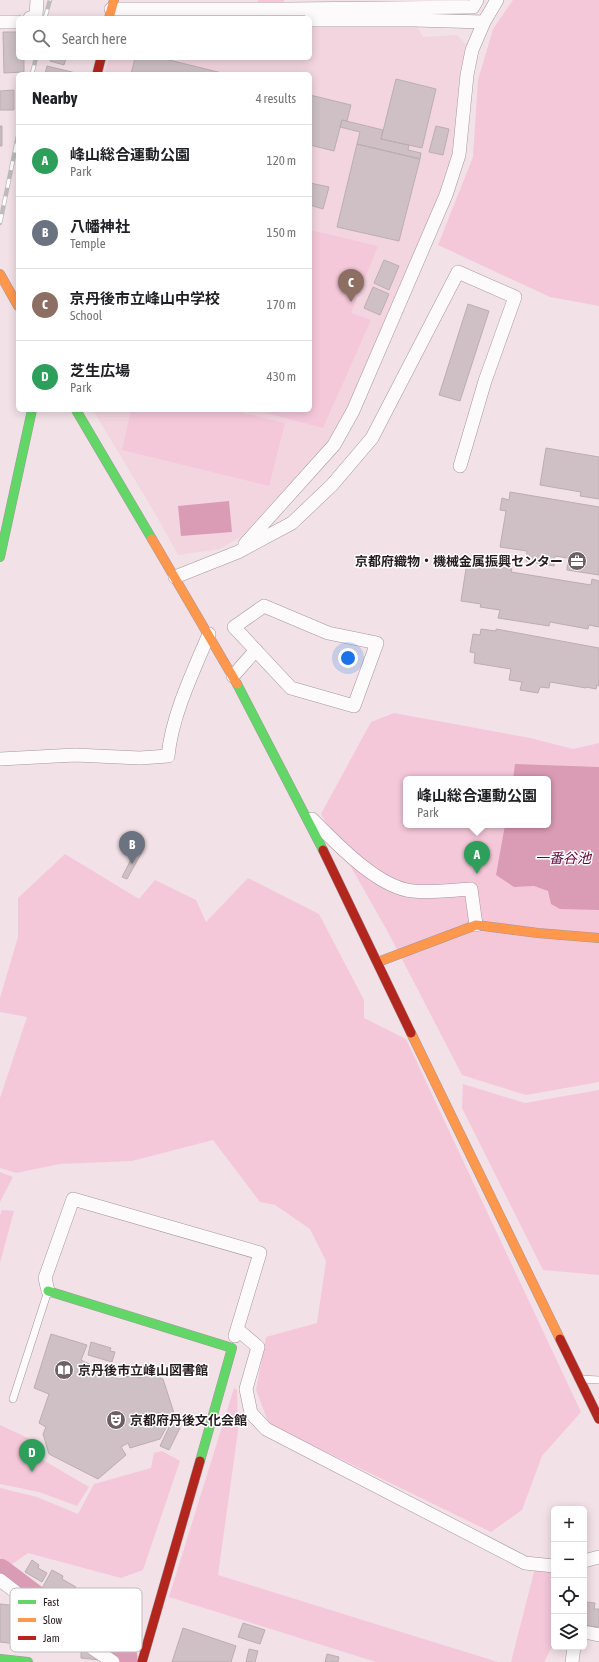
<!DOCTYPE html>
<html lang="en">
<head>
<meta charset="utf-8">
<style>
  :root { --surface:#fff; --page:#f2f2f2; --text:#202124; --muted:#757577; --line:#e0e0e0; --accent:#6d6064 }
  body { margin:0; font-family:"Asap Condensed","Noto Sans JP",sans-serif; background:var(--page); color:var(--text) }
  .controls { position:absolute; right:12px; bottom:12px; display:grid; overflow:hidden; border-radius:6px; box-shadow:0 2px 10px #0003 }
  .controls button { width:36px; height:36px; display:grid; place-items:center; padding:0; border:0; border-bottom:1px solid var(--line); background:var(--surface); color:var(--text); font:20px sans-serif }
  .you { position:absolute; left:348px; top:658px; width:14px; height:14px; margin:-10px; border:3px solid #fff; border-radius:50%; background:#1a73e8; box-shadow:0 0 0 6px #1a73e833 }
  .badge { display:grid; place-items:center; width:26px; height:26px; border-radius:50%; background:var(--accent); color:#fff; font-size:13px; font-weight:700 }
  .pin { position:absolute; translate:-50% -33px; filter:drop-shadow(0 1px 2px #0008) }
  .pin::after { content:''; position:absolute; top:21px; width:14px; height:12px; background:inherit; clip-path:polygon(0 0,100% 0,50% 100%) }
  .popup { position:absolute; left:403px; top:776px; width:148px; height:52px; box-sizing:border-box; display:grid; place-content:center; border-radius:6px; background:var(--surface); filter:drop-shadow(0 1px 3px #0005); font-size:13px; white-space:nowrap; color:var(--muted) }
  .popup b { font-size:15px; color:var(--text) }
  .popup::after { content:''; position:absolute; left:50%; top:100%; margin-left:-8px; border:8px solid transparent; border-top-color:var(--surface) }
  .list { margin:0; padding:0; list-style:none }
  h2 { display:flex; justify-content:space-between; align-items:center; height:52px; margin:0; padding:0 16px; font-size:17px }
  h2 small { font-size:13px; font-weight:400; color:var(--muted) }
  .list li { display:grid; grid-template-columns:26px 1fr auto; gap:12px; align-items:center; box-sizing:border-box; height:72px; padding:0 16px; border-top:1px solid var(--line) }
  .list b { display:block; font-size:15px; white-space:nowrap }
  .list p { margin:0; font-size:13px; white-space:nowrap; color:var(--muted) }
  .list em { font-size:13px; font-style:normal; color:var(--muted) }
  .icon { flex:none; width:22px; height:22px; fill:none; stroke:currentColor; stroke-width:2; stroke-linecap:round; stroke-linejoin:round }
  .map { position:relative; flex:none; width:599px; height:1662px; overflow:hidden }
  .search { position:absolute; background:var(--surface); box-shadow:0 2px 10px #0003; left:16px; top:16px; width:296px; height:44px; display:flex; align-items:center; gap:10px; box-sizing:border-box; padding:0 14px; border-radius:6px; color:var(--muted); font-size:15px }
  .panel { position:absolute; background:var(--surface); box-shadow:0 2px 10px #0003; left:16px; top:72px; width:296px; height:340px; border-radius:6px }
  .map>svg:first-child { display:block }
</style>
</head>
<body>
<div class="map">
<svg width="599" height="1662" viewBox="0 0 599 1662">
  <rect width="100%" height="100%" fill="#f2e1e7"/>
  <!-- built -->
  <path fill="#f2d5df" d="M417 26 423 37 457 35 467 46 461 74 452 155 440 194 346 410 328 441 241 537 219 549 178 555 156 515 93 410H310V74H105L109 58H310V27Z"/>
  <!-- green -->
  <path fill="#f5c8d9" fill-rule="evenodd" d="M258 0H284V5H258Z
    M513 0H599V306L550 297 438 245 473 157 478 80 493 29Z
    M310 230 378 246 351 313 371 320 323 428 254 410H310Z
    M131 410H231L285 423 269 486 122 450Z
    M394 713 530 738 573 749 599 743V1082L526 1095 462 1075 389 934 321 814 371 722ZM406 779H548V825H406Z
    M65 854 139 899 155 880 196 900 206 922 248 878 319 914 364 1000V1018L406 1039 581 1412 542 1456 522 1510 491 1532 269 1424 256 1390 266 1337 317 1323 326 1261 310 1229 275 1205 260 1202 213 1140 132 1161 60 1164 16 1173 0 1168V1098L27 1017 0 1012V998L18 937V898Z
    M463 1084 525 1103 599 1090V1275L543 1270 462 1108Z
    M0 1172 13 1177 0 1202Z
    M2 1210 14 1211 0 1263V1215Z
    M234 1388 237 1390 238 1431 218 1575 498 1662H376L169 1597Z
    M0 1425 28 1438 43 1460 89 1487 77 1506 39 1492 0 1484Z
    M162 1451 180 1461 143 1570 121 1578 28 1553 11 1565 0 1557V1488L37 1497 78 1514 94 1484 151 1468 154 1453Z
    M535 1568 553 1572 554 1643 544 1662H511Z"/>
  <!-- water -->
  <path fill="#da9cb5" d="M229 501 232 532 181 536 178 506Z
    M515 764 599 767V910L560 909 551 904 548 891 534 886 514 887 496 875 505 825H548V779H513Z"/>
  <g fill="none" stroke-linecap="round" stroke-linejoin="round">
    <!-- river -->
    <path stroke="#da9cb5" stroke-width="25" d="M0 1571 73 1626 125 1657"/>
  </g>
  <!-- building -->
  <path fill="#cec0c5" stroke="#bbaeb3" d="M3 32H18V58H24V72L4 73Z
    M50 58H66L64 65 50 61Z
    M135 58H161L226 74H131Z
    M47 66 80 74H45Z
    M396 79 436 89 422 148 381 139Z
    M14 90V110H0V91Z
    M310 95 351 105 347 121 342 120 334 151 310 145Z
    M342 120 383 130 381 139 409 145 408 150 421 153 420 159 357 144 360 132 340 127Z
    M0 126H2V146H0Z
    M436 126 449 129 443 155 429 152Z
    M357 144 420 159 399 241 337 227Z
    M310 183 329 187 323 209 310 205Z
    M384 260 399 266 389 290 374 283Z
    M373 287 389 294 380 315 364 308Z
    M468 304 489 311 460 401 439 395Z
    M546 448 599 457V499L580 496 581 492 540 485Z
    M510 492 599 507V575L567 570 568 558 555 556 554 566 526 561 527 551 500 547 506 511 500 510 502 498 509 500Z
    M477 555 490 557 489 565 512 569 511 572 591 585 592 579 599 581V627L589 625 588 629 550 622 549 626 498 618 500 610 480 607 481 604 461 601 467 562 476 563Z
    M481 629 496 631V629L599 648V686L597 685 596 689 586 687V688L550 682 549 688 540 687 538 693 520 690 522 682 509 680 511 669 474 663 475 653 470 652 473 634 480 635Z
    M136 850 142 852 127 879 122 877Z
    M51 1334 87 1345 81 1360 119 1379 136 1374 138 1378 150 1374 163 1379 174 1413 160 1439 130 1448 128 1443 121 1447 126 1455 98 1479 49 1454 43 1434 46 1427 39 1423 49 1394 34 1388Z
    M91 1342 111 1348 110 1351 115 1352 112 1362 88 1355Z
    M171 1423 180 1428 169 1450 160 1446Z
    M32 1560 39 1565 38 1568 47 1573 42 1582 25 1572Z
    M52 1570 63 1576 62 1579 76 1587 66 1606 40 1592Z
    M86 1599 123 1608 118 1628 82 1619Z
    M586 1602 595 1603 594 1609H599V1627L584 1625Z
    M0 1604 18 1606 16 1619H19L17 1644 0 1642Z
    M243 1623 265 1630 260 1644 238 1637Z
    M183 1628 236 1646 231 1662H172Z
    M81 1647 99 1660 81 1658Z
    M249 1649 258 1651 255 1662H246Z
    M327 1654 339 1657 338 1662H325Z"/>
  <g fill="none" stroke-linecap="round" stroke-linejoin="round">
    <defs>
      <path id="lane" d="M581 1379 599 1380
        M13 1399 48 1291"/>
      <path id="street" d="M111 9H289L473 7 477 0
        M30 18 36 16 37 0
        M310 20H414L484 22 497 0
        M0 22H18
        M245 544 334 445 353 411 446 195 459 155 467 75 472 50 484 22
        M175 577 238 552 292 523 332 485 372 438 458 272 515 297 485 381 460 466
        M264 606 328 633 377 643 354 706 291 688 234 627Z
        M233 676 256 650
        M0 759 75 755 140 758 168 756C172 715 193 672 209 634
        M312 819C336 843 378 888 413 891 432 893 452 890 471 889L476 925
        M48 1291 45 1278 73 1199 260 1253 235 1336
        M237 1329 258 1347 246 1389 251 1413 266 1429 525 1563 554 1566
        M584 1561 599 1557
        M0 1580 61 1627 113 1662
        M584 1632 599 1635
        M572 1662 574 1647"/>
      <path id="fast" d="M76 410 152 539
        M0 557 32 410
        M237 684 323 850
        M48 1291 232 1348 200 1461
        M0 1659 28 1662"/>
      <path id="slow" d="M109 18 114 0
        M0 274 18 306
        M152 539 237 684
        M378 962 476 925 538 933 599 938
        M411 1033 560 1339"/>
      <path id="jam" d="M97 74 101 58
        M323 850 411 1033
        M560 1339 599 1419
        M142 1662 200 1461"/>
    </defs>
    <!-- lane casing -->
    <use href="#lane" stroke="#a4979c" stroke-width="8"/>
    <!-- street casing -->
    <use href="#street" stroke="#a4979c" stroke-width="14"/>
    <!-- fast casing -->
    <use href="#fast" stroke="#a4979c" stroke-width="10"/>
    <!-- slow casing -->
    <use href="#slow" stroke="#a4979c" stroke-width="10"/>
    <!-- jam casing -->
    <use href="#jam" stroke="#a4979c" stroke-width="10"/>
    <!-- lane -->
    <use href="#lane" stroke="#fdfafb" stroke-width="7"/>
    <!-- street -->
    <use href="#street" stroke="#fdfafb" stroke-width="13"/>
    <!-- fast -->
    <use href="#fast" stroke="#63d668" stroke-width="9"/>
    <!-- slow -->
    <use href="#slow" stroke="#ff974d" stroke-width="9"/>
    <!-- jam -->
    <use href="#jam" stroke="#b3261e" stroke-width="9"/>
    <defs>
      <path id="rail" d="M45 18 50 0
        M32 74 36 58
        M0 223 18 136"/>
    </defs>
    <!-- rail casing -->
    <use href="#rail" stroke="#bfbbbc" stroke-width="4.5"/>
    <!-- rail -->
    <use href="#rail" stroke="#fff" stroke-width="3" stroke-dasharray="9" stroke-linecap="butt"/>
  </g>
  <!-- icons -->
  <defs>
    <symbol id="office-disc" viewBox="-11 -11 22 22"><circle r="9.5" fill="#6d6064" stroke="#fff"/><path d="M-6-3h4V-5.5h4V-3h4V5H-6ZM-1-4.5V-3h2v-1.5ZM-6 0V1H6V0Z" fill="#fff"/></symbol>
    <symbol id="library-disc" viewBox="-11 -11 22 22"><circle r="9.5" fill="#6d6064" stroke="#fff"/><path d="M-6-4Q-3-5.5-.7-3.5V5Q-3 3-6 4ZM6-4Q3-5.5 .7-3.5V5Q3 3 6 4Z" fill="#fff"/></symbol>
    <symbol id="theatre-disc" viewBox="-11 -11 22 22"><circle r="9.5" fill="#6d6064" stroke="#fff"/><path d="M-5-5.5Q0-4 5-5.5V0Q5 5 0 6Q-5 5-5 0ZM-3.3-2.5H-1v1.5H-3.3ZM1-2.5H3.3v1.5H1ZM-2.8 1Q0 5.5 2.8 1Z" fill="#fff"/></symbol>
  </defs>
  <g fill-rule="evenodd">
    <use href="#office-disc" x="566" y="550" width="22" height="22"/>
    <use href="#library-disc" x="53" y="1359" width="22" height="22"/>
    <use href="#theatre-disc" x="105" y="1409" width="22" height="22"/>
  </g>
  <g text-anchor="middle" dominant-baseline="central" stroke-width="3" stroke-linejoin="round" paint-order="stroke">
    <!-- poi labels -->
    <g font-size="13" font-weight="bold" fill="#251a1e" stroke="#fff" text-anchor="start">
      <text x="563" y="561" text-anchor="end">京都府織物・機械金属振興センター</text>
      <text x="78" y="1370">京丹後市立峰山図書館</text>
      <text x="130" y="1420">京都府丹後文化会館</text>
    </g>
    <!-- water labels -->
    <g font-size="14" font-style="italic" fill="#67033c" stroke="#fff">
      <text x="563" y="858">一番谷池</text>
    </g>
  </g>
  <!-- legend -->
  <rect x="10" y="1588" width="132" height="64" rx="6" fill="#fff" stroke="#bebabc" stroke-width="1"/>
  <rect x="18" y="1600" width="18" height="4" fill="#63d668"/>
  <rect x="18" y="1618" width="18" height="4" fill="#ff974d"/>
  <rect x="18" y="1636" width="18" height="4" fill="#b3261e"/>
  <g font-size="11" fill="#251a1e">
    <text x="43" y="1606">Fast</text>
    <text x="43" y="1624">Slow</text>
    <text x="43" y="1642">Jam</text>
  </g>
</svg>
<div class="controls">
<button>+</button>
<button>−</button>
<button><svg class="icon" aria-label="locate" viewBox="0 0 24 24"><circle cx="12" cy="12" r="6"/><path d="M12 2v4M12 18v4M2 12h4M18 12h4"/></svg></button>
<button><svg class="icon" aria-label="layers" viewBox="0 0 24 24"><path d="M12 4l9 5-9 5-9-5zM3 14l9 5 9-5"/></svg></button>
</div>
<div class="you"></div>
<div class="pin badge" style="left:477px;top:874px;background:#2e9e5b">A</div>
<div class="popup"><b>峰山総合運動公園</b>Park</div>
<div class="pin badge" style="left:132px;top:864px;background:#6b7280">B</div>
<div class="pin badge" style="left:351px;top:302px;background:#8d6e63">C</div>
<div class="pin badge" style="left:32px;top:1472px;background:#2e9e5b">D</div>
<div class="search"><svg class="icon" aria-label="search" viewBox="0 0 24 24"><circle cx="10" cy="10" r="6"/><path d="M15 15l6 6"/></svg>Search here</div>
<section class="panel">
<h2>Nearby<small>4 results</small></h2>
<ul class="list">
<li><span class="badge" style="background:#2e9e5b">A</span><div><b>峰山総合運動公園</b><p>Park</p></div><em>120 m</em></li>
<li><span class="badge" style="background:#6b7280">B</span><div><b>八幡神社</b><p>Temple</p></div><em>150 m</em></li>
<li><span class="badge" style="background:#8d6e63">C</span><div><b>京丹後市立峰山中学校</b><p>School</p></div><em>170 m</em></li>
<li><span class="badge" style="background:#2e9e5b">D</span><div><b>芝生広場</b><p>Park</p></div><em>430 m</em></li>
</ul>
</section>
</div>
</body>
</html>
